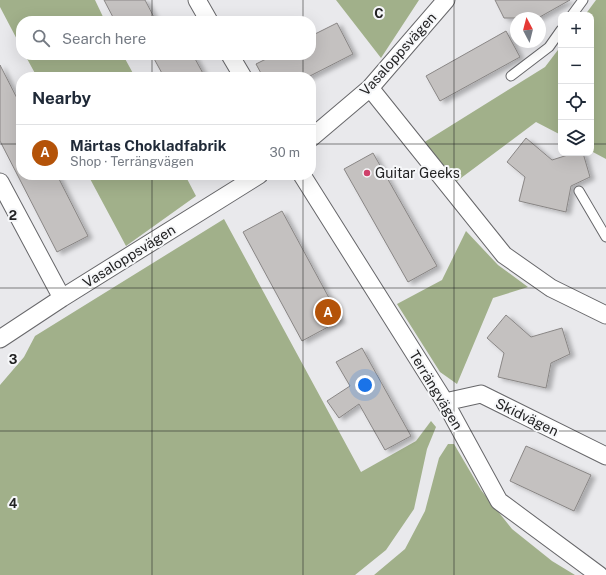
<!DOCTYPE html>
<html lang="en">
<head>
<meta charset="utf-8">
<style>
  :root { --surface:#fff; --page:#f2f2f3; --text:#1f2937; --muted:#747a83; --line:#e0e1e3; --accent:#b45309 }
  body { margin:0; font-family:"Public Sans",sans-serif; background:var(--page); color:var(--text) }
  .controls { position:absolute; right:12px; top:12px; display:grid; overflow:hidden; border-radius:8px; box-shadow:0 4px 16px #0002 }
  .controls button { width:36px; height:36px; display:grid; place-items:center; padding:0; border:0; border-bottom:1px solid var(--line); background:var(--surface); color:var(--text); font:20px sans-serif }
  .compass { position:absolute; left:510px; top:12px; width:36px; height:36px; border-radius:50%; background:var(--surface); box-shadow:0 4px 16px #0002; rotate:353deg }
  .you { position:absolute; left:365px; top:385px; width:14px; height:14px; margin:-10px; border:3px solid #fff; border-radius:50%; background:#1a73e8; box-shadow:0 0 0 6px #1a73e833 }
  .badge { display:grid; place-items:center; width:26px; height:26px; border-radius:50%; background:var(--accent); color:#fff; font-size:13px; font-weight:700 }
  .pin { position:absolute; translate:-50% -50%; border:2px solid #fff; box-shadow:0 1px 4px #0006 }
  .list { margin:0; padding:0; list-style:none }
  h2 { display:flex; justify-content:space-between; align-items:center; height:52px; margin:0; padding:0 16px; font-size:17px }
  h2 small { font-size:13px; font-weight:400; color:var(--muted) }
  .list li { display:grid; grid-template-columns:26px 1fr auto; gap:12px; align-items:center; box-sizing:border-box; height:56px; padding:0 16px; border-top:1px solid var(--line) }
  .list b { display:block; font-size:15px; white-space:nowrap }
  .list p { margin:0; font-size:13px; white-space:nowrap; color:var(--muted) }
  .list em { font-size:13px; font-style:normal; color:var(--muted) }
  .icon { flex:none; width:22px; height:22px; fill:none; stroke:currentColor; stroke-width:2; stroke-linecap:round; stroke-linejoin:round }
  .map { position:relative; flex:none; width:606px; height:575px; overflow:hidden }
  .search { position:absolute; background:var(--surface); box-shadow:0 4px 16px #0002; left:16px; top:16px; width:300px; height:44px; display:flex; align-items:center; gap:10px; box-sizing:border-box; padding:0 14px; border-radius:16px; color:var(--muted); font-size:15px }
  .panel { position:absolute; background:var(--surface); box-shadow:0 4px 16px #0002; left:16px; top:72px; width:300px; height:108px; border-radius:16px }
  .map>svg:first-child { display:block }
</style>
</head>
<body>
<div class="map">
<svg width="606" height="575" viewBox="0 0 606 575">
  <defs>
    <filter id="shadow"><feDropShadow dx="4.5" dy="2.5" stdDeviation="2" flood-color="#0004"/></filter>
  </defs>
  <rect width="100%" height="100%" fill="#e9e9ec"/>
  <!-- forest -->
  <path fill="#a1b08a" d="M0 0H95L105 21H21V47L0 7Z
    M336 0H419L381 58Z
    M596 0H606V159L591 151V15H585Z
    M561 46V135L536 122 457 181 423 143 545 67Z
    M25 55H123L135 77H37Z
    M88 175H185L196 196 126 246Z
    M224 219 361 472 416 441 431 421 436 427 427 449 414 509 386 550 355 575H0V385L24 357 35 336Z
    M466 231 498 265 528 287 493 298 457 384 440 372 397 304 442 280Z
    M448 444H454L481 490 512 529 552 561 575 575H374L405 549 425 511 439 458Z"/>
  <!-- building -->
  <path fill="#c4c1c0" stroke="#898685" filter="url(#shadow)" d="M104 0H145L156 21H115Z
    M495 0H570L538 18H504Z
    M337 23 353 54 308 77H263L256 64 274 55H311V36Z
    M506 31 520 57 440 101 426 76Z
    M152 55H193L205 77H164Z
    M0 65 21 106V175H57L88 236 57 252 0 141Z
    M526 138 552 160 574 153H583L590 177 571 186 566 212 519 201 525 177 507 162Z
    M373 153 437 266 408 282 344 169Z
    M282 211 341 320 302 341 243 232Z
    M506 315 531 337 562 328 570 354 551 363 546 388 498 377 504 353 487 338Z
    M362 348 411 436 385 450 359 404 339 418 327 401 350 386 336 362Z
    M526 446 591 475 574 511 510 481Z"/>
  <g fill="none" stroke-linecap="round" stroke-linejoin="round">
    <defs>
      <path id="service" d="M572 15 583 0
        M511 76 549 47 561 30
        M579 191 606 237"/>
      <path id="minor" d="M197 0 209 21
        M230 55 243 77
        M370 88 504 255 551 288 606 315
        M311 138 370 88 446 0
        M302 175 445 402 499 501 599 575
        M0 182 62 298
        M0 339 62 298 259 175
        M445 402 481 394 606 456"/>
    </defs>
    <!-- service casing -->
    <use href="#service" stroke="#67676a" stroke-width="11"/>
    <!-- minor casing -->
    <use href="#minor" stroke="#67676a" stroke-width="19"/>
    <!-- service -->
    <use href="#service" stroke="#fff" stroke-width="9"/>
    <!-- minor -->
    <use href="#minor" stroke="#fff" stroke-width="17"/>
  </g>
  <!-- grid -->
  <path fill="none" stroke="#222223" stroke-width="1" stroke-opacity="0.55" d="M152 0V21M303 0V21M454 0V575M152 55V77M303 55V77M0 144H21M311 144H561M591 144H606M152 175V575M303 175V575M0 288H606M0 431H606"/>
  <!-- markers -->
  <circle fill="#cf406a" stroke="#f6f7f9" stroke-width="1.5" cx="367" cy="173" r="4"/>
  <g text-anchor="middle" dominant-baseline="central" stroke-width="4" stroke-linejoin="round" paint-order="stroke">
    <!-- street labels -->
    <g font-size="14" fill="#222223" stroke="#f6f7f9">
      <text transform="translate(398 54) rotate(-48)">Vasaloppsvägen</text>
      <text transform="translate(129 256) rotate(-32)">Vasaloppsvägen</text>
      <text transform="translate(436 390) rotate(59)">Terrängvägen</text>
      <text transform="translate(527 417) rotate(26)">Skidvägen</text>
    </g>
    <!-- poi labels -->
    <g font-size="14" fill="#222223" stroke="#f6f7f9" text-anchor="start">
      <text x="375" y="173">Guitar Geeks</text>
    </g>
  </g>
  <g font-size="13" text-anchor="middle" font-weight="bold" fill="#222223" stroke="#f6f7f9" stroke-width="4" stroke-linejoin="round" paint-order="stroke">
    <text x="379" y="18">C</text>
    <text x="13" y="220">2</text>
    <text x="13" y="364">3</text>
    <text x="13" y="508">4</text>
  </g>
</svg>
<div class="controls">
<button>+</button>
<button>−</button>
<button><svg class="icon" aria-label="locate" viewBox="0 0 24 24"><circle cx="12" cy="12" r="6"/><path d="M12 2v4M12 18v4M2 12h4M18 12h4"/></svg></button>
<button><svg class="icon" aria-label="layers" viewBox="0 0 24 24"><path d="M12 4l9 5-9 5-9-5zM3 14l9 5 9-5"/></svg></button>
</div>
<svg class="compass" viewBox="-18 -18 36 36"><path d="M0-13l5 13h-10z" fill="#e53935"/><path d="M0 13l5-13h-10z" fill="#747a83"/></svg>
<div class="you"></div>
<div class="pin badge" style="left:328px;top:312px">A</div>
<div class="search"><svg class="icon" aria-label="search" viewBox="0 0 24 24"><circle cx="10" cy="10" r="6"/><path d="M15 15l6 6"/></svg>Search here</div>
<section class="panel">
<h2>Nearby<small></small></h2>
<ul class="list">
<li><span class="badge">A</span><div><b>Märtas Chokladfabrik</b><p>Shop · Terrängvägen</p></div><em>30 m</em></li>
</ul>
</section>
</div>
</body>
</html>
